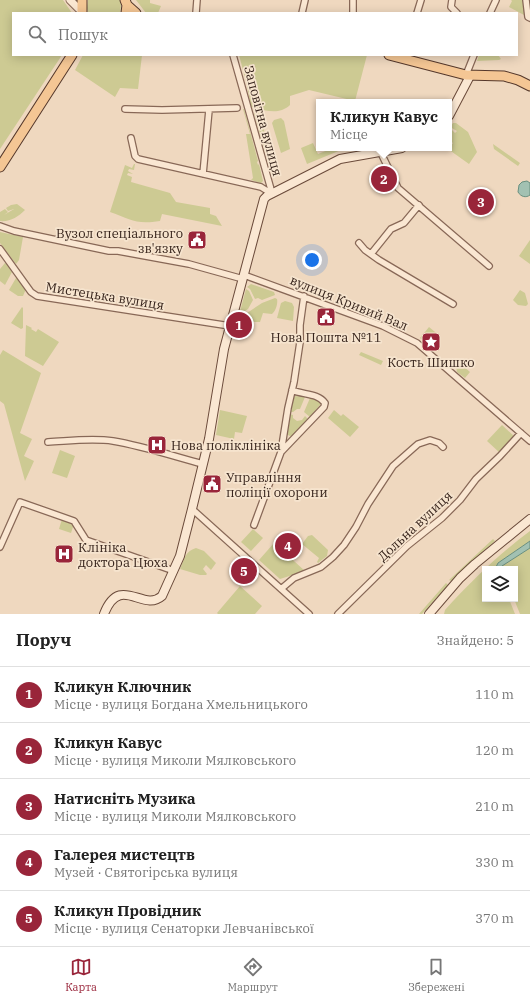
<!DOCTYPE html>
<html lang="uk">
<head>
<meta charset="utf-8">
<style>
  :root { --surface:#fff; --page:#f6f6f6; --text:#222; --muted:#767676; --line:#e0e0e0; --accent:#99253a }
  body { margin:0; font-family:"IBM Plex Serif",serif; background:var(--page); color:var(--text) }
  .controls { position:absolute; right:12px; bottom:12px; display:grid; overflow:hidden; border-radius:0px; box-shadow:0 2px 10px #0003 }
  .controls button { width:36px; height:36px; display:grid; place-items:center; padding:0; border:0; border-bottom:1px solid var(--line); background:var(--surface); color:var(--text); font:20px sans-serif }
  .you { position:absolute; left:312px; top:260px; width:14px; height:14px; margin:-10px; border:3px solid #fff; border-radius:50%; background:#1a73e8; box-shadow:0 0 0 6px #1a73e833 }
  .badge { display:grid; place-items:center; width:26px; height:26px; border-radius:50%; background:var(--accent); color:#fff; font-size:13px; font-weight:700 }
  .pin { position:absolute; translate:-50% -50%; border:2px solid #fff; box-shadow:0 1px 4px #0006 }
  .popup { position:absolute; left:316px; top:99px; width:136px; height:52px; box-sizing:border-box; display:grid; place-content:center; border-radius:0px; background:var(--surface); filter:drop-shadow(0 1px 3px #0005); font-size:13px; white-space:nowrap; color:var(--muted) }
  .popup b { font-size:15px; color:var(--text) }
  .popup::after { content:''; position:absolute; left:50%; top:100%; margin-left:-8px; border:8px solid transparent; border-top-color:var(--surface) }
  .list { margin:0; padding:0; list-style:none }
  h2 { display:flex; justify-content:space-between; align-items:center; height:52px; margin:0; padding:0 16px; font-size:17px }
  h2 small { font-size:13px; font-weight:400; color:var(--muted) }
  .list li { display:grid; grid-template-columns:26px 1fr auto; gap:12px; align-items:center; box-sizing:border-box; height:56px; padding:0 16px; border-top:1px solid var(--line) }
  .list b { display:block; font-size:15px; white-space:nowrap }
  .list p { margin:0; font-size:13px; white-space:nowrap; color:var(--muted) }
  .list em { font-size:13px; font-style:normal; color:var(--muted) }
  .icon { flex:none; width:22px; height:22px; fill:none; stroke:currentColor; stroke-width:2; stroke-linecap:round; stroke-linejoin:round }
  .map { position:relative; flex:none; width:530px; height:614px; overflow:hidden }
  .search { position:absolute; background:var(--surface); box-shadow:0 2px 10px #0003; left:12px; right:12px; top:12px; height:44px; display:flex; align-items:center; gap:10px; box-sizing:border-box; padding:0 14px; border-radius:0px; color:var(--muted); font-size:15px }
  .sheet { height:332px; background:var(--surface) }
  nav { display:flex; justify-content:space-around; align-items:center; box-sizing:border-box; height:56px; border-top:1px solid var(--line); background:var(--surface); font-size:11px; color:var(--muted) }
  nav a { display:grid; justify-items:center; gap:2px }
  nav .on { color:var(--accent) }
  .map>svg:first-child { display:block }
</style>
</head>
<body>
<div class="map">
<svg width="530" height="614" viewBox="0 0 530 614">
  <rect width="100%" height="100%" fill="#efd8bf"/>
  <!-- green -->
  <path fill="#cdca93" d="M0 0H63L72 13H13V55H62L0 149Z
    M88 0H120L121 5 120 13H88L87 8Z
    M136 0H150V3L161 6 158 13H146Z
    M511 0H523L524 4V15L509 7 512 1Z
    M83 55H142L138 89 120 88 115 97 75 70Z
    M239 55H367L355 101 309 90 290 96V105C278 116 265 110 251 107L247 85Z
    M479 55H498L501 59 499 60 477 61Z
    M243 109H244L258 161 257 162 258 165 259 164 263 181 261 183 251 180 253 178 246 134H250Z
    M254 113H259L260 117 270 150 269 153 266 154Z
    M281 118 284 121 290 149 281 153 272 123 274 120Z
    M453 123H456L468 132 477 152 469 164 448 149 453 143 449 140V129L450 128 455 133 457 131 450 127Z
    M313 143 318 154 333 148H352L341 150 307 164 301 148Z
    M493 144 520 163 518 166 494 149Z
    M134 164H135L134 170 129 169 128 171 133 174 128 173 127 175 132 177 131 182 170 193 176 202 210 208V214L216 216 222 226 162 214 160 221C135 225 131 219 110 212L125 165 132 168Z
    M17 204 25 210C18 217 10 222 0 221V212L5 209 8 212 4 215 14 209 8 211 6 208 11 205Z
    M0 232 23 237 19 260 16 264 0 243Z
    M530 240V264L519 256Z
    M5 263 7 264 12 272 5 285 0 281V269Z
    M16 278 19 279 26 289 23 296H18L9 290Z
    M251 284 274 292 275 295 262 300 258 298 255 299 250 289 247 287Z
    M246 289 249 291 253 300 248 309 239 315Z
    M520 290 525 293 528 304 526 306 518 305 513 300Z
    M275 298 277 299C278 303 276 311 272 314L263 313 260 322H253L247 315V313L262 303Z
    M285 301 292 303 294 307 293 321 277 318 281 303Z
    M22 307 23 308V328L21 329 11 323Z
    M26 325 32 328 31 329 36 332 38 329 59 342 43 366 25 356Z
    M429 327 440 336 431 347 420 338Z
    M3 350 41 373 20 433 32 439 24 456 34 461 25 481 4 404 0 401V355Z
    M361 352 383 361 381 365 359 355Z
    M455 359 470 372 465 378 457 372Z
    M295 396 305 397 300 409H297L293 412H291L293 400Z
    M310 398 318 399 321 403 320 405 310 417 304 412Z
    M220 410 247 416 242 433 235 432 234 439 216 435Z
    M334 410 341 416 343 414 359 427 350 437 328 418Z
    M290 414 293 415V418L297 421 302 420 305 416 308 419 292 437 286 434Z
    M502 425 515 437 500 453 487 441Z
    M60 450 75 456 67 478 52 473Z
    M62 519 73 524V527L71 533 59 529Z
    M253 529 263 538 251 551 241 542Z
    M530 531V541L498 563 496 567V569H485V599H509L515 614H444L445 610C471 581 499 554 530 531Z
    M312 535 328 550 327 556 318 563 317 562 319 558 302 544 308 536Z
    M493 539 495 541 451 581 449 580Z
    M274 543 305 571 280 579 259 560Z
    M196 548 204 551 216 563 211 570 206 565 203 569 207 574 206 575H200L180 569C184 560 185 551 196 548Z
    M530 548V614H520L514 599 515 569H502V566Z
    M446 583 448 585 422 614H419Z
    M240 586 262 606 255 614H218L217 613Z"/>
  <!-- water -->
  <path fill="#a2c1b2" stroke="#698f7f" d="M527 181 530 183V195C526 198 521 197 518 192L519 185 522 182Z
    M530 541V548L502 566V569H496V567L498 563Z"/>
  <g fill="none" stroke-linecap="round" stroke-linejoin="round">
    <defs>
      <path id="minor" d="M452 0 451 7 457 13
        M526 0 528 17 530 18
        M196 13 197 0
        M302 13 305 0
        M353 13V0
        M417 13 421 0
        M490 13 496 0
        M233 55 272 193
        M466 75 474 55
        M125 109 162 110 237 108
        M131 138 135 156 138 159 261 187 272 194
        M380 151 398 188 489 266
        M203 174 209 110
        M0 226 14 231 109 251H118L189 264 243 279
        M359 243 365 250 379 260 453 304
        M0 249 31 292 37 296 230 326
        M371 254 391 229 404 223 419 205
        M244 275 383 326 417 343 530 441
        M48 442C69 441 91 438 113 441 143 446 173 456 203 464
        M281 452 324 407 325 403C318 393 303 395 292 390
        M192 509 309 614
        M254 525 281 452 288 408 294 382 300 342V325L304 296
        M0 547 20 502 74 521 86 540 174 571
        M281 589 294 578 321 567 333 557 344 545 356 527 368 504 393 466 418 444 430 440 439 443 443 447
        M338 614 407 546 442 518 460 500 476 479 500 456 521 433"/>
      <path id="tertiary" d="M70 0 82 12"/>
      <path id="secondary" d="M449 116 470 76
        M104 614C120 573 143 613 162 596L180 556 192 509 209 439 224 349 264 199 267 196 340 159 402 148
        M429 614 460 578 475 564 530 519"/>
      <path id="primary" d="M125 0 127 5 126 13
        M127 5 136 13
        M82 13V0
        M389 55 466 75 504 76 518 80 530 86
        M0 167 72 55"/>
    </defs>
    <!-- minor casing -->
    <use href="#minor" stroke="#886857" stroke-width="8"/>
    <!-- tertiary casing -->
    <use href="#tertiary" stroke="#886857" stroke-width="9"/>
    <!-- secondary casing -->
    <use href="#secondary" stroke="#6a4a3a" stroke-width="10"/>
    <!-- primary casing -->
    <use href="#primary" stroke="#55382b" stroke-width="11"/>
    <!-- minor -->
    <use href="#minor" stroke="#fae7d2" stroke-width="5.5"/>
    <!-- tertiary -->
    <use href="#tertiary" stroke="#fae7d2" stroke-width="7"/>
    <!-- secondary -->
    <use href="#secondary" stroke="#fae7d2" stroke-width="8"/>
    <!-- primary -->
    <use href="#primary" stroke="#f4c694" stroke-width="9"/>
  </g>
  <!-- icons -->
  <defs>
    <symbol id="civic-square" viewBox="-11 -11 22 22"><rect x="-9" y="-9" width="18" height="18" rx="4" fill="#99253a" stroke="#f6e4ce"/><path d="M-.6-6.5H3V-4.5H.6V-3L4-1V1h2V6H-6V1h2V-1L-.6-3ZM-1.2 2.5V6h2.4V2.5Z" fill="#fff"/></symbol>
    <symbol id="sight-square" viewBox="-11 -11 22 22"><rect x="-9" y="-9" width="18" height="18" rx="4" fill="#99253a" stroke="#f6e4ce"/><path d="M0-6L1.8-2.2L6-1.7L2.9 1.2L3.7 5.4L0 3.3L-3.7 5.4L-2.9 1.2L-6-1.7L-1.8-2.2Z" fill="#fff"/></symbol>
    <symbol id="hospital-square" viewBox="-11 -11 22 22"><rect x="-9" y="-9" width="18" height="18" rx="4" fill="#99253a" stroke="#f6e4ce"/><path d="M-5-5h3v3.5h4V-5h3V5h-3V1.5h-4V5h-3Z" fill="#fff"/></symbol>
  </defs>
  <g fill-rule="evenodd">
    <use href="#civic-square" x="186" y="229" width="22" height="22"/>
    <use href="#civic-square" x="315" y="306" width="22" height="22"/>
    <use href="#sight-square" x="420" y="331" width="22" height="22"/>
    <use href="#hospital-square" x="146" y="434" width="22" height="22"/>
    <use href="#civic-square" x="201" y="473" width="22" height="22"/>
    <use href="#hospital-square" x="53" y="543" width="22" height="22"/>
  </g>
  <g text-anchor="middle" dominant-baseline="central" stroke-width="3.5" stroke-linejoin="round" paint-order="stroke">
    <!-- street labels -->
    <g font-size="13" fill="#37241c" stroke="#f6e4ce">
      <text transform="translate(263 121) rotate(75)">Заповітна вулиця</text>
      <text transform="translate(105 296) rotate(9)">Мистецька вулиця</text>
      <text transform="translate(349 303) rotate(22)">вулиця Кривий Вал</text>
      <text transform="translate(415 526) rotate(-43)">Дольна вулиця</text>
    </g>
    <!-- poi labels -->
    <g font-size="13" fill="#37241c" stroke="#f6e4ce" text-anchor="start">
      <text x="183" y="233" text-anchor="end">Вузол спеціального<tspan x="183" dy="15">зв'язку</tspan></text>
      <text x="326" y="337" text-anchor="middle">Нова Пошта №11</text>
      <text x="431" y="362" text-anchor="middle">Кость Шишко</text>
      <text x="171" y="445">Нова поліклініка</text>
      <text x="226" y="477">Управління<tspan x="226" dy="15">поліції охорони</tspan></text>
      <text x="78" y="547">Клініка<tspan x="78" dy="15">доктора Цюха</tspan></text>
    </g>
  </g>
</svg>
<div class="controls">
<button><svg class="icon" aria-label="layers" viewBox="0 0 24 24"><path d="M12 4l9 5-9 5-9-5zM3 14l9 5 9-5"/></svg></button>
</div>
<div class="you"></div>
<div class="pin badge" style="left:239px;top:325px">1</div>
<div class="pin badge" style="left:384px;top:179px">2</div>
<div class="popup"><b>Кликун Кавус</b>Місце</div>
<div class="pin badge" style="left:481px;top:202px">3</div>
<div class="pin badge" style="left:288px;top:546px">4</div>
<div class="pin badge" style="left:244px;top:571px">5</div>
<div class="search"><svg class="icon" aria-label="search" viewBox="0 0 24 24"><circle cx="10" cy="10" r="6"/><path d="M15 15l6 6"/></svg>Пошук</div>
</div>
<section class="sheet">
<h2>Поруч<small>Знайдено: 5</small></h2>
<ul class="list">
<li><span class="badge">1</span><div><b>Кликун Ключник</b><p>Місце · вулиця Богдана Хмельницького</p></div><em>110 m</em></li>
<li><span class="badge">2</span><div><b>Кликун Кавус</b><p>Місце · вулиця Миколи Мялковського</p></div><em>120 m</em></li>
<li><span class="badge">3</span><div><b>Натисніть Музика</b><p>Місце · вулиця Миколи Мялковського</p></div><em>210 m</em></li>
<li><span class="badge">4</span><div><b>Галерея мистецтв</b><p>Музей · Святогірська вулиця</p></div><em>330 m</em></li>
<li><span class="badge">5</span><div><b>Кликун Провідник</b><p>Місце · вулиця Сенаторки Левчанівської</p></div><em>370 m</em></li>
</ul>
</section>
<nav>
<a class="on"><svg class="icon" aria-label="map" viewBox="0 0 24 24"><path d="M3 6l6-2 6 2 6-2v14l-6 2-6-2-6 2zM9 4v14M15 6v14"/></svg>Карта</a>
<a><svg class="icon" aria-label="directions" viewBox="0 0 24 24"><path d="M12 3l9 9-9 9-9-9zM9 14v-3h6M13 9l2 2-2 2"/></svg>Маршрут</a>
<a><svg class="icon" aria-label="saved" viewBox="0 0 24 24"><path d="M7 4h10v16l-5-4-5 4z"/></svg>Збережені</a>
</nav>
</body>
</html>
